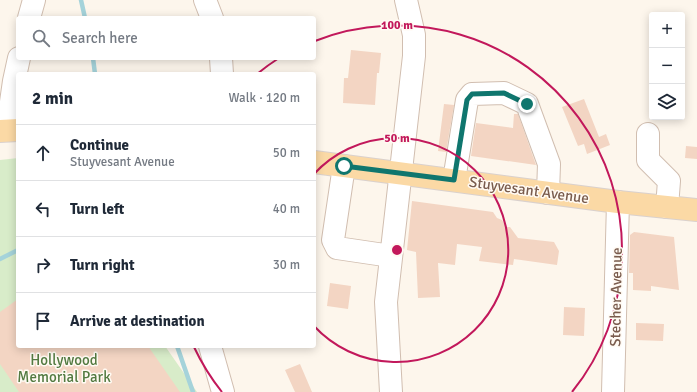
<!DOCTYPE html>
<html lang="en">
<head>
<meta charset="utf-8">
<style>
  :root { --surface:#fff; --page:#f2f2f3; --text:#1f2937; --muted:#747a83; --line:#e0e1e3 }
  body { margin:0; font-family:Signika,sans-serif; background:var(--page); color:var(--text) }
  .controls { position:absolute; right:12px; top:12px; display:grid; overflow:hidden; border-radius:4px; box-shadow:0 2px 10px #0003 }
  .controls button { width:36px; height:36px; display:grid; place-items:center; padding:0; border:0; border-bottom:1px solid var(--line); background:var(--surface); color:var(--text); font:20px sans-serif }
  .stop { position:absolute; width:12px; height:12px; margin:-9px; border:3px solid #0f766e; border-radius:50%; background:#fff }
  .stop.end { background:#0f766e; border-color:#fff; box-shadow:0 1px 4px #0008 }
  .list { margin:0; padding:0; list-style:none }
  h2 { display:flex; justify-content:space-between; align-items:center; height:52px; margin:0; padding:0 16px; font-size:17px }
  h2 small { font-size:13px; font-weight:400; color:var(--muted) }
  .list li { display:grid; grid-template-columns:26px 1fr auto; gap:12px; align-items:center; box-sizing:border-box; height:56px; padding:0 16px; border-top:1px solid var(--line) }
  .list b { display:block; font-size:15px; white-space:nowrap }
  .list p { margin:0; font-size:13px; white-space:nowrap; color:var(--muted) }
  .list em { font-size:13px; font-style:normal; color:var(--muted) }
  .icon { flex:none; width:22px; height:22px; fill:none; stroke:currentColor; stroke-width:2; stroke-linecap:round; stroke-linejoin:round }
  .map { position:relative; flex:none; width:697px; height:392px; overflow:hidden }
  .search { position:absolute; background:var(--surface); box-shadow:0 2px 10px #0003; left:16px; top:16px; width:300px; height:44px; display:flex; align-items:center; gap:10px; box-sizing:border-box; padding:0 14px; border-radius:4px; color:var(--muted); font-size:15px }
  .panel { position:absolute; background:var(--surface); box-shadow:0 2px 10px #0003; left:16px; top:72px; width:300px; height:276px; border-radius:4px }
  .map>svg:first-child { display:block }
</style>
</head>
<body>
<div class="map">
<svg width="697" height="392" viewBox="0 0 697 392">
  <rect width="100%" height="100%" fill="#fdf6ec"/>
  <!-- green -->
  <path fill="#d8ecc9" d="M18 158V346H165L197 392H0V160Z"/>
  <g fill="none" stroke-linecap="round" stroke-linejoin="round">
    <!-- stream -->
    <path stroke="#a5d3da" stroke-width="4.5" d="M81 0 85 18
      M93 58 95 74
      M0 259 18 250
      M177 346 193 392"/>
  </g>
  <!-- building -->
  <path fill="#f3d5c3" d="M351 50 381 53 379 73H377L375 105 343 103 344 78H348Z
    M584 99 599 137 606 134 610 145 587 154 584 144 578 146 562 107Z
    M444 104 454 105 446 152 438 151Z
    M514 114H518L536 165 471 156 476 123 513 128Z
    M686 146 697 147V159L685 158Z
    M412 201 493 212 497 218 502 220 506 227H510L518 238 554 242 559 251 557 265 514 259 513 265 479 261 482 247 457 244 455 265 438 263 440 297 418 298 416 252 407 250Z
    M634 232 674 237 679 290 651 286V291L633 290V273H629L630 240V235Z
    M330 283 351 286 348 309 327 306Z
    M18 299V346H148L180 392H19L0 364V312Z
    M564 307 585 308 584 336 563 335Z
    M636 323 664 324 663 341 636 340Z
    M300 364 312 392H295L285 370Z"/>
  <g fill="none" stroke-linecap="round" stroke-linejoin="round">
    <defs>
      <path id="minor" d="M205 0 212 18
        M29 18 34 0
        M221 58 222 74
        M7 130 14 81 19 58
        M648 134V160L669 181 667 207
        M344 166 333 240 337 248 391 256
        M454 180 467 100 472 94 504 93 527 104 549 164 548 193
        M210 346 223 392
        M391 392 386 302 414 56V35L406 0
        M613 392 618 202"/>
      <path id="major" d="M0 131 18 130
        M314 162 618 202 697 210"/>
    </defs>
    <!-- minor casing -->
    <use href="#minor" stroke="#d1beb0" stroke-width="24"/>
    <!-- major casing -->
    <use href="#major" stroke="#dad1cd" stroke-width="24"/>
    <!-- minor -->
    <use href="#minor" stroke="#fff" stroke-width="22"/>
    <!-- major -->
    <use href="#major" stroke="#fbd9a5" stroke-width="22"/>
  </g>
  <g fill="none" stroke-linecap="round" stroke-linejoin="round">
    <!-- route -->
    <path stroke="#0f766e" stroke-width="5" d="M344 166 454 180 467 100 472 94 504 93 527 104"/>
  </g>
  <!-- distance rings -->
  <g fill="none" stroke="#c2185b" stroke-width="2">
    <path d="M314 174A112 112 0 1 1 314 326"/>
    <path d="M222 392A225 225 0 0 1 194 347M257 74A225 225 0 0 1 279 58M315 41A225 225 0 0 1 572 392"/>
  </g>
  <g text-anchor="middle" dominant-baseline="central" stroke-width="3" stroke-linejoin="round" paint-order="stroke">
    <!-- street labels -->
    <g font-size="15" fill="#7a5c4d" stroke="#fffaf3">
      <text transform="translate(529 190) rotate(8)">Stuyvesant Avenue</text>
      <text transform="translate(616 297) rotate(-89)">Stecher Avenue</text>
    </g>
    <!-- park labels -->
    <g font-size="15" fill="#537a41" stroke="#fffaf3">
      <text x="64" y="360">Hollywood<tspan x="64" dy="17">Memorial Park</tspan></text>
    </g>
  </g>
  <circle cx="397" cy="250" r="6" fill="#c2185b" stroke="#fffaf3" stroke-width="2"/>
  <g font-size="12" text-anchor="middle" font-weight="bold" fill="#c2185b" stroke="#fffaf3" stroke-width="3" stroke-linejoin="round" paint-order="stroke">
    <text x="397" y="29">100 m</text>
    <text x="397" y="142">50 m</text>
  </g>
</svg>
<div class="controls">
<button>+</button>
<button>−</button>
<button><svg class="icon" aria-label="layers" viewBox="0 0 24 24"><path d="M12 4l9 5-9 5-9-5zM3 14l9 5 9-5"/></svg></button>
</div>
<div class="stop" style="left:344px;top:166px"></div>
<div class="stop end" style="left:527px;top:104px"></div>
<div class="search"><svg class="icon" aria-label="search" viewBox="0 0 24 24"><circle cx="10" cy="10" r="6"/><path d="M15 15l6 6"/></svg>Search here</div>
<section class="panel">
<h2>2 min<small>Walk · 120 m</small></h2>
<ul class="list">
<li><svg class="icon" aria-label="ahead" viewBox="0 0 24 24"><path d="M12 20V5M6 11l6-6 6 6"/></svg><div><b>Continue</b><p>Stuyvesant Avenue</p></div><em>50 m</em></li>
<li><svg class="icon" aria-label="left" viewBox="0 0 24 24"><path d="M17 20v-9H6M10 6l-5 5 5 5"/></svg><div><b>Turn left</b></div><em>40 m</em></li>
<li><svg class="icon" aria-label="right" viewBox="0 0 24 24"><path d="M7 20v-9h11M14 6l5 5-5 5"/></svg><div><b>Turn right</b></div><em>30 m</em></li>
<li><svg class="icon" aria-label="arrive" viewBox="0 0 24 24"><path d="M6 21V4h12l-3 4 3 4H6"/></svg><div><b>Arrive at destination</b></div></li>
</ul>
</section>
</div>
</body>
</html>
